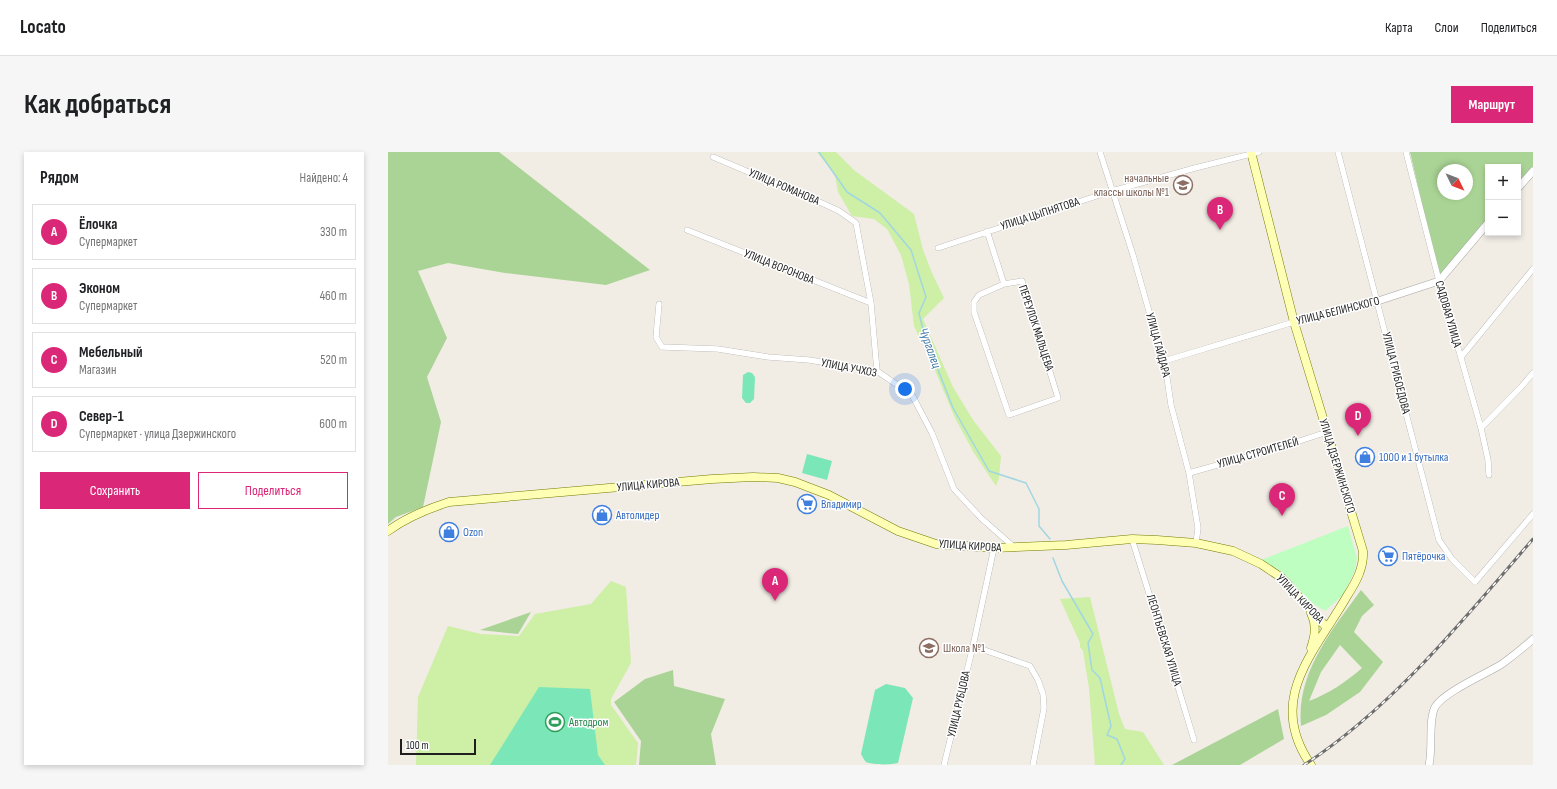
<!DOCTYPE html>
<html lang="ru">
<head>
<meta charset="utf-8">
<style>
  :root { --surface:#fff; --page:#f6f6f6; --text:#202124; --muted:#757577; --line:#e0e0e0; --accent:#db2777 }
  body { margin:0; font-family:"Sofia Sans Condensed",sans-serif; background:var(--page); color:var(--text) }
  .controls { position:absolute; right:12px; top:12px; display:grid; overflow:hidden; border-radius:0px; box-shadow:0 2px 6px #0003 }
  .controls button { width:36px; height:36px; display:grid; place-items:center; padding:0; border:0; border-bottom:1px solid var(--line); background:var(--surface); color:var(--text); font:20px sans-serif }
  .compass { position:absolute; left:1049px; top:12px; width:36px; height:36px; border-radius:50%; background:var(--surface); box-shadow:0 2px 6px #0003; rotate:133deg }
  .scale { position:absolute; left:12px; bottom:10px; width:76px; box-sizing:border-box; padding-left:4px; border:2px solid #1f1f1f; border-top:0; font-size:11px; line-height:14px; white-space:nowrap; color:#1f1f1f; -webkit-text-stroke:3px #fff; paint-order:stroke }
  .you { position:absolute; left:517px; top:237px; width:14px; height:14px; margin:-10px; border:3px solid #fff; border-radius:50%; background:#1a73e8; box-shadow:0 0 0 6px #1a73e833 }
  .badge { display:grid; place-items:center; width:26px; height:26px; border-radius:50%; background:var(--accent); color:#fff; font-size:13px; font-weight:700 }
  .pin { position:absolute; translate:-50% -33px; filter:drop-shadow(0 1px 2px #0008) }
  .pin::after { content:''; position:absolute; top:21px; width:14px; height:12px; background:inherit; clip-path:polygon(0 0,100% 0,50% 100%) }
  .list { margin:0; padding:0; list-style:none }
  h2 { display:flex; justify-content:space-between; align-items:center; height:52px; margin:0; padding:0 16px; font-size:17px }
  h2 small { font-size:13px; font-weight:400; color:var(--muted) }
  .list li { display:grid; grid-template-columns:26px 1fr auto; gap:12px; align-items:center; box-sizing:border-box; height:56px; margin:0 8px 8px; padding:0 8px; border:1px solid var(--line); border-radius:0px }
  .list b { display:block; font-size:15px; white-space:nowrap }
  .list p { margin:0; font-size:13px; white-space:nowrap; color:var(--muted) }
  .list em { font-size:13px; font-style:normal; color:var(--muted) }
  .actions { display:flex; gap:8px; padding:12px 16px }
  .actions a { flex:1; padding:9px 0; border:1px solid var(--accent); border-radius:0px; text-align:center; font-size:14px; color:var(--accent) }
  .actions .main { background:var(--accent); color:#fff }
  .map { position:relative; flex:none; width:1145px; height:613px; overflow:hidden; border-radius:0px }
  header { display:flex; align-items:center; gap:24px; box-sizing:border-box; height:56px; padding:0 20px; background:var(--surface); border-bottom:1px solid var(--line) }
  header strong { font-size:19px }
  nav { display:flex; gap:22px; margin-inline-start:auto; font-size:14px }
  .intro { display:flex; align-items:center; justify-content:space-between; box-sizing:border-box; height:96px; padding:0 24px }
  h1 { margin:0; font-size:28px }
  .button { padding:10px 18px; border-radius:0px; background:var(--accent); color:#fff; font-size:14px; font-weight:700 }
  main { display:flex; gap:24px; padding:0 24px }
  aside { flex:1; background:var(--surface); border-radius:0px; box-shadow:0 2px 6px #0003 }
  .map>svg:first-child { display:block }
</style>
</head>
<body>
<header>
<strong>Locato</strong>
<nav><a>Карта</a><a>Слои</a><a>Поделиться</a></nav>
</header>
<div class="intro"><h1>Как добраться</h1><a class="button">Маршрут</a></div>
<main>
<aside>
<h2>Рядом<small>Найдено: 4</small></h2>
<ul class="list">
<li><span class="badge">A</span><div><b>Ёлочка</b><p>Супермаркет</p></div><em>330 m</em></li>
<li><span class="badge">B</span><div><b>Эконом</b><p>Супермаркет</p></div><em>460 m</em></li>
<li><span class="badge">C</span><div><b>Мебельный</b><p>Магазин</p></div><em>520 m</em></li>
<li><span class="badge">D</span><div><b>Север-1</b><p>Супермаркет · улица Дзержинского</p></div><em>600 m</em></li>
</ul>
<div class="actions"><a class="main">Сохранить</a><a>Поделиться</a></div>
</aside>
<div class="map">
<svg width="1145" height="613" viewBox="0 0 1145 613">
  <rect width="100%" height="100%" fill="#f1ece4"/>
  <!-- grass -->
  <path fill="#cdefa6" d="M429 0H448L467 19 526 62 535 98 544 121 556 146 535 167 565 235 585 268 613 304 611 326 608 334 586 301 567 266 544 211 526 174 521 132 513 103 499 77 486 67 464 64 450 40 447 23Z
    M223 429 238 435 243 511 223 547V553L250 591 248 613H28L30 545 60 474 93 482 131 484 147 462 203 452Z
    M702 445 731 562 737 577 755 580 776 613H707L701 536 695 499 692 495V491L672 447Z"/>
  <!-- forest -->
  <path fill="#aad495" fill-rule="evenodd" d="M0 0H111L262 118 218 133 117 121 60 111 30 119 59 186 39 225 53 270 35 355 8 365 0 372Z
    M1022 0H1145V15L1130 33V15H1100V68L1051 125ZM1055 18H1079V42H1055Z
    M973 438 986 453 974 464 966 480 995 510 972 540 938 563 913 574C908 521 944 478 973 438ZM952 493 974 516C958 530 940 542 921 549L933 520Z
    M143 460 130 482 92 478Z
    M285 518 286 534 337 547 323 582 328 613H251L253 589 226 550 257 527Z
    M890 557 896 587 852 613H784Z"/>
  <!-- park -->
  <path fill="#befec0" d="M960 374 969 406 967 418 961 431 955 443 937 459 924 451 893 419 873 408Z"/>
  <!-- pitch -->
  <path fill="#7be7b9" d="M360 220 364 221 367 225 366 247 362 251H358L354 246 355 223Z
    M419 302 444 309 439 328 414 321Z
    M498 532 517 536 525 546 510 611C503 613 485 613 478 610 476 608 474 604 473 602L487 538Z
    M151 535 202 537 210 603 217 613H102Z"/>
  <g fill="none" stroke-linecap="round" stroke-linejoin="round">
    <!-- stream -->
    <path stroke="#a1d6e2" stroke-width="1.5" d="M431 0 459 40 492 61 523 98 538 145 531 161 536 182 565 256 601 319 638 331 651 357V374L662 387
      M665 406 674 429 705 482 700 491 704 518 712 526 723 574 719 583 729 587 737 607 733 613"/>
    <defs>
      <path id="minor" d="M712 0 745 103 778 219 783 253 801 321 810 376 808 391
        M950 0 1051 388 1064 407 1087 430 1145 362
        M1018 0 1051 129 1093 276 1100 308 1101 323
        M325 5 436 52 451 59 468 71 483 151 489 219
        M299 78 483 151
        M599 79 616 132 634 129 670 246 621 263 586 160V150L591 143 616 132
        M550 96 724 39 807 16 871 0
        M271 152 268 185 274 195 330 197 380 205 421 208 489 219 524 243 544 281 566 337 593 366 627 396
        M1073 205 1145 117
        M776 209 906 170
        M1093 276 1133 235 1145 221
        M801 321 893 295 939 280
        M744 387 784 515 806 588
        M585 494 642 514 650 528 655 542 656 556 645 613
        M556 613 585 494 606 396"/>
      <path id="tertiary" d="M1130 36 1145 19
        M906 170 990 149 1051 129 1100 71
        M1041 613C1045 597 1040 569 1047 555 1056 540 1098 522 1114 512 1125 504 1135 496 1145 487"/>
      <path id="secondary" d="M863 0 906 170 975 399C976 416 968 430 959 444 927 500 877 547 923 613
        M0 379C19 365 39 357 61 350L324 327 365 325 390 326 407 330 441 343 510 379 548 392 606 396 678 393 744 387 769 388 808 391 845 399 873 412 894 426 939 476
        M923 461C929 473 927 484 923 496"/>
    </defs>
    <!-- minor casing -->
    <use href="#minor" stroke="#a6a6a6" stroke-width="6"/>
    <!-- tertiary casing -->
    <use href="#tertiary" stroke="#a6a6a6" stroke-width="8"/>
    <!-- secondary casing -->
    <use href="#secondary" stroke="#737c00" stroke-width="9"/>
    <!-- minor -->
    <use href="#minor" stroke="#fff" stroke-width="5.5"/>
    <!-- tertiary -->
    <use href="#tertiary" stroke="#fff" stroke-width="7"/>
    <!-- secondary -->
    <use href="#secondary" stroke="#feffb4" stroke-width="8"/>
    <defs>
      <path id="rail" d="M916 613C1005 555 1076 467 1145 387"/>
    </defs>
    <!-- rail casing -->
    <use href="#rail" stroke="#6d6d6d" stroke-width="3"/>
    <!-- rail -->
    <use href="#rail" stroke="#fff" stroke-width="1.5" stroke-dasharray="4.5" stroke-linecap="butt"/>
  </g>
  <!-- icons -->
  <defs>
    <symbol id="school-ring" viewBox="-11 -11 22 22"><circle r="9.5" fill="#fff" stroke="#8d6e63" stroke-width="1.5"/><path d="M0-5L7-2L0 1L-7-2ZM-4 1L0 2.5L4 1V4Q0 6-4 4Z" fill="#8d6e63"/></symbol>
    <symbol id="shop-ring" viewBox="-11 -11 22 22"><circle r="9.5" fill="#fff" stroke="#3f7fe0" stroke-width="1.5"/><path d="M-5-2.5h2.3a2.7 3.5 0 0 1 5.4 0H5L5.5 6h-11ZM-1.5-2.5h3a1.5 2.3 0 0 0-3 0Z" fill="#3f7fe0"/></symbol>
    <symbol id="supermarket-ring" viewBox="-11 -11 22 22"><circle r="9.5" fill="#fff" stroke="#3f7fe0" stroke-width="1.5"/><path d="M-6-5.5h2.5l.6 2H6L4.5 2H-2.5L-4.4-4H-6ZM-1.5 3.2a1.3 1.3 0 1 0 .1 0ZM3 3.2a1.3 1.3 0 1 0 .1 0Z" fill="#3f7fe0"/></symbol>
    <symbol id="stadium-ring" viewBox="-11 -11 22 22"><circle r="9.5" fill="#fff" stroke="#2e9e5b" stroke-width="1.5"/><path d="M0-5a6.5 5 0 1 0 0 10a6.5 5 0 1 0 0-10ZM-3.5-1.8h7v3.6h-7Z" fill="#2e9e5b"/></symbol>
  </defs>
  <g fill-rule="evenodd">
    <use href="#school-ring" x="784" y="22" width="22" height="22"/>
    <use href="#shop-ring" x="966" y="294" width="22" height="22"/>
    <use href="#supermarket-ring" x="408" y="341" width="22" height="22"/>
    <use href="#shop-ring" x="203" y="352" width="22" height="22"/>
    <use href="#shop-ring" x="50" y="369" width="22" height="22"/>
    <use href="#supermarket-ring" x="989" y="393" width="22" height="22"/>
    <use href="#school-ring" x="530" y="485" width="22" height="22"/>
    <use href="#stadium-ring" x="156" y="559" width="22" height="22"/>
  </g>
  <g text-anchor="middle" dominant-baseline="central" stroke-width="3" stroke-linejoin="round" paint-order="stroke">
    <!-- education labels -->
    <g font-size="12" fill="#785e54" stroke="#fff" text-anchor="end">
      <text x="781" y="26">начальные<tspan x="781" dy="14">классы школы №1</tspan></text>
      <text x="555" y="496" text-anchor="start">Школа №1</text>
    </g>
    <!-- street labels -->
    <g font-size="12" fill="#1f1f1f" stroke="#fff">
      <text transform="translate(396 35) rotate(23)">УЛИЦА РОМАНОВА</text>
      <text transform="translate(652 62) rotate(-18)">УЛИЦА ЦЫПНЯТОВА</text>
      <text transform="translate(391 115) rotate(22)">УЛИЦА ВОРОНОВА</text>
      <text transform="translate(950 159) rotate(-14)">УЛИЦА БЕЛИНСКОГО</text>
      <text transform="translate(1060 162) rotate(74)">САДОВАЯ УЛИЦА</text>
      <text transform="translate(648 176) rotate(72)">ПЕРЕУЛОК МАЛЬЦЕВА</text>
      <text transform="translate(770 193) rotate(75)">УЛИЦА ГАЙДАРА</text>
      <text transform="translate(461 216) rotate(11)">УЛИЦА УЧХОЗ</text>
      <text transform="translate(1008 221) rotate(76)">УЛИЦА ГРИБОЕДОВА</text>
      <text transform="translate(870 301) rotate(-16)">УЛИЦА СТРОИТЕЛЕЙ</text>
      <text transform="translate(949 314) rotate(73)">УЛИЦА ДЗЕРЖИНСКОГО</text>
      <text transform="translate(260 333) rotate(-5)">УЛИЦА КИРОВА</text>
      <text transform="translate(582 394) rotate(4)">УЛИЦА КИРОВА</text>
      <text transform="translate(912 447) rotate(46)">УЛИЦА КИРОВА</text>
      <text transform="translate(776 488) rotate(73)">ЛЕОНТЬЕВСКАЯ УЛИЦА</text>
      <text transform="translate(571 552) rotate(-77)">УЛИЦА РУБЦОВА</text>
    </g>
    <!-- shop labels -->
    <g font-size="12" fill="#366cbe" stroke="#fff" text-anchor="start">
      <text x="991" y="305">1000 и 1 бутылка</text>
      <text x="433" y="352">Владимир</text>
      <text x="228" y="363">Автолидер</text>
      <text x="75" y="380">Ozon</text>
      <text x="1014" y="404">Пятёрочка</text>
    </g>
    <!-- leisure labels -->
    <g font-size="12" fill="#27864d" stroke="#fff" text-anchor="start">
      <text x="181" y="570">Автодром</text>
    </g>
    <!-- water labels -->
    <g font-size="13" font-style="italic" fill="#3d77a7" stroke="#fff">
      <text transform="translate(542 196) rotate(70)">Чургалец</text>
    </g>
  </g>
</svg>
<div class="controls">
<button>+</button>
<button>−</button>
</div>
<svg class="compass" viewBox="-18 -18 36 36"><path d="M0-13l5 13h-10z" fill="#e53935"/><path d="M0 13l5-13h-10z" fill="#757577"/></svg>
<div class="scale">100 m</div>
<div class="you"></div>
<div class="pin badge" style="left:387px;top:449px">A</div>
<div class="pin badge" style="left:832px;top:78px">B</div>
<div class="pin badge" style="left:894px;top:364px">C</div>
<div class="pin badge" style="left:970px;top:284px">D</div>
</div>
</main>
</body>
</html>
